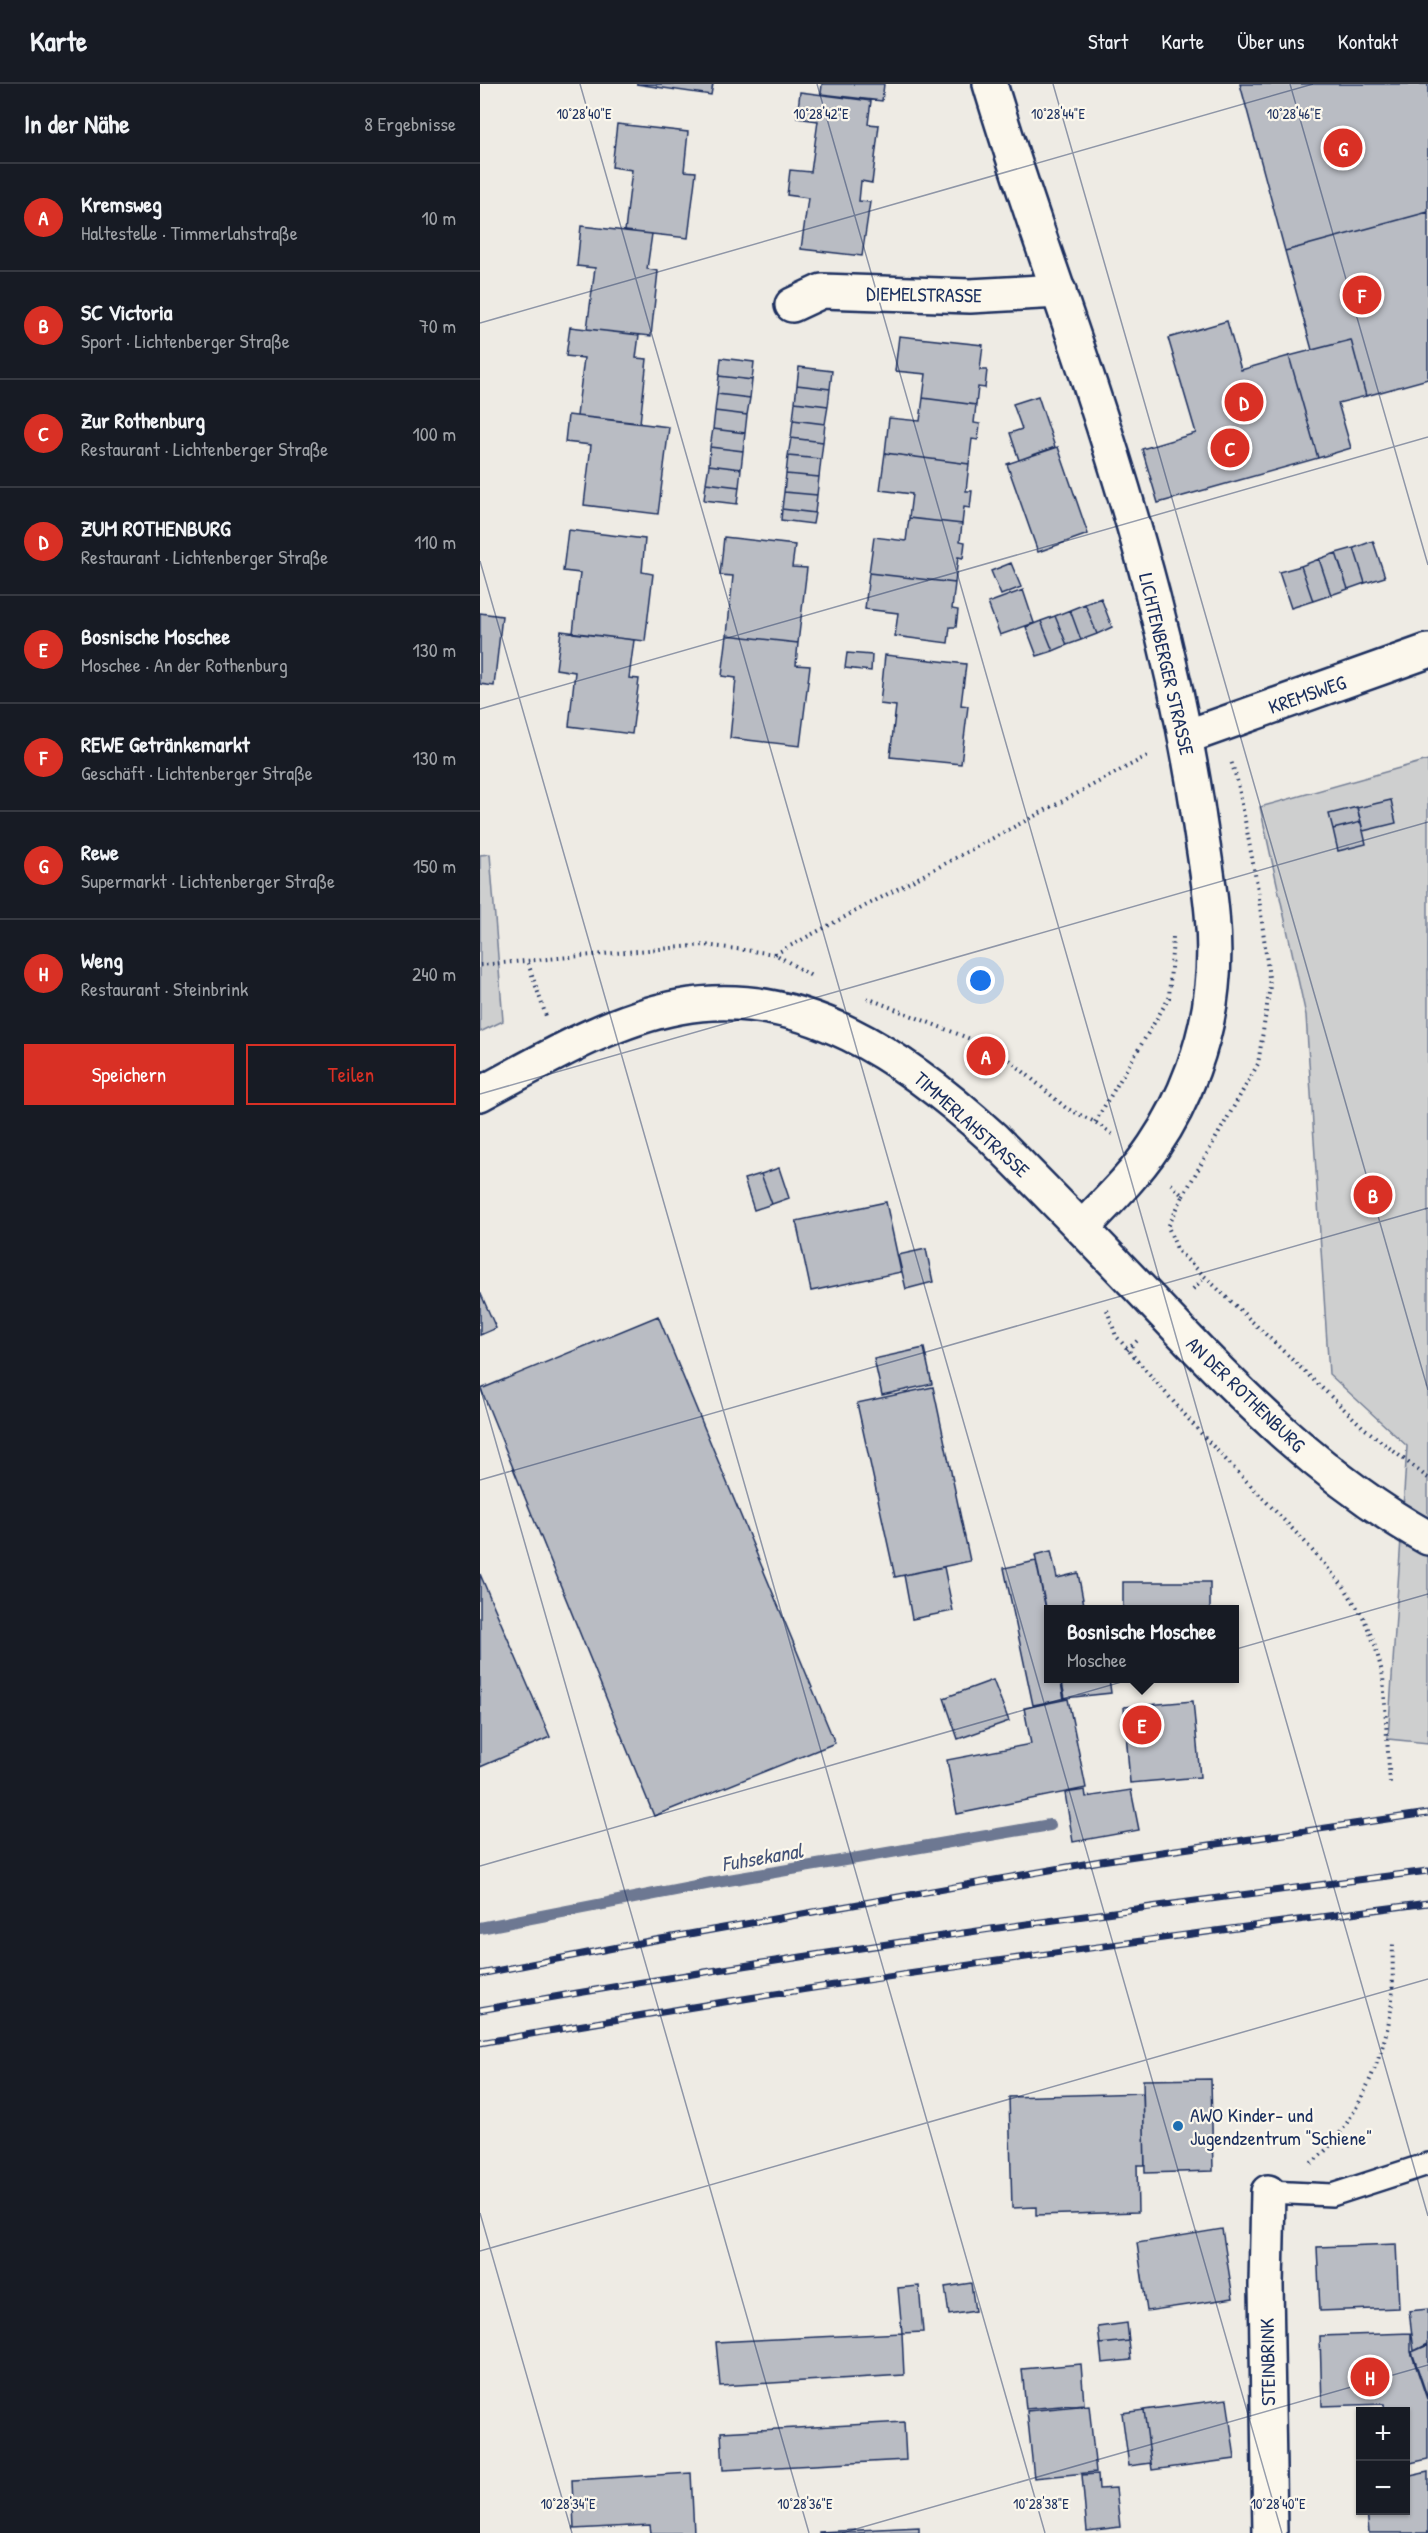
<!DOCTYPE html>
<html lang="de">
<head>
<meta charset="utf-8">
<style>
  :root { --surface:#171b24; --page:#242831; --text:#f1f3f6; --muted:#9ea1a6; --line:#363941; --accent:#d93025 }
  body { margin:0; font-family:"Patrick Hand",sans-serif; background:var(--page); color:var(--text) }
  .controls { position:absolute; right:18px; bottom:18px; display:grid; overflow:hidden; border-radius:0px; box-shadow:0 2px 4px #0004 }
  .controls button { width:54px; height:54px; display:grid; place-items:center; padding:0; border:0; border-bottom:2px solid var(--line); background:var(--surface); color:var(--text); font:30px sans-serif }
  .you { position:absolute; left:501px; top:897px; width:21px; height:21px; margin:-15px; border:4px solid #fff; border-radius:50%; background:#1a73e8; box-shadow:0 0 0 9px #1a73e833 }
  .badge { display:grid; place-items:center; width:39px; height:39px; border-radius:50%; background:var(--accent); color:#fff; font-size:20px; font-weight:700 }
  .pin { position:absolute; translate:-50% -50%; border:3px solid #fff; box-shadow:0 2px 6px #0006 }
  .popup { position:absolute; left:564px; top:1521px; width:195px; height:78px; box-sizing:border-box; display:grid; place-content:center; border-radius:0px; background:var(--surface); filter:drop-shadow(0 2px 4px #0005); font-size:20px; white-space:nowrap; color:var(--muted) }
  .popup b { font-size:22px; color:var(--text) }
  .popup::after { content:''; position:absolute; left:50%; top:100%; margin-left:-12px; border:12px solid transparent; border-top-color:var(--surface) }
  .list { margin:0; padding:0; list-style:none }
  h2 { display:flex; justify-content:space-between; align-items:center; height:78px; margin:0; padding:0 24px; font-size:26px }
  h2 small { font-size:20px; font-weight:400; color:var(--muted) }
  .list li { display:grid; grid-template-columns:39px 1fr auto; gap:18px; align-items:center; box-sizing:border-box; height:108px; padding:0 24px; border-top:2px solid var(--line) }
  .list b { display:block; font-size:22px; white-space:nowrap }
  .list p { margin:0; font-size:20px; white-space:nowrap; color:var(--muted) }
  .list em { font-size:20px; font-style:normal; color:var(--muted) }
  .actions { display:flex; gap:12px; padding:18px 24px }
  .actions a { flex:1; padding:14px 0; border:2px solid var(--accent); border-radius:0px; text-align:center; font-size:21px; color:var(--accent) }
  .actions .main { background:var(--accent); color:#fff }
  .map { position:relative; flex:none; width:948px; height:2449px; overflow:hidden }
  header { display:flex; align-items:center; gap:36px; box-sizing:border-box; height:84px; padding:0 30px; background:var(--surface); border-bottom:2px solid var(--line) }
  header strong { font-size:28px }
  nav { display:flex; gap:33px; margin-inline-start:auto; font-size:21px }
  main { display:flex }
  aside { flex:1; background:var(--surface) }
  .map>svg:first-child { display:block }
</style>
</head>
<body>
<header>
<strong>Karte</strong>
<nav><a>Start</a><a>Karte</a><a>Über uns</a><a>Kontakt</a></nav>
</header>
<main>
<aside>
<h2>In der Nähe<small>8 Ergebnisse</small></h2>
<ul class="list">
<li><span class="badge">A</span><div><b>Kremsweg</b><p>Haltestelle · Timmerlahstraße</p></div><em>10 m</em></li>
<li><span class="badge">B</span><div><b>SC Victoria</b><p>Sport · Lichtenberger Straße</p></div><em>70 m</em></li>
<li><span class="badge">C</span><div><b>Zur Rothenburg</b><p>Restaurant · Lichtenberger Straße</p></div><em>100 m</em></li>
<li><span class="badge">D</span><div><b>ZUM ROTHENBURG</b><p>Restaurant · Lichtenberger Straße</p></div><em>110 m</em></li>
<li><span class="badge">E</span><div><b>Bosnische Moschee</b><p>Moschee · An der Rothenburg</p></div><em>130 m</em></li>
<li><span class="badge">F</span><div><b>REWE Getränkemarkt</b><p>Geschäft · Lichtenberger Straße</p></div><em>130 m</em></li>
<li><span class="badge">G</span><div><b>Rewe</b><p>Supermarkt · Lichtenberger Straße</p></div><em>150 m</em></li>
<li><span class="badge">H</span><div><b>Weng</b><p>Restaurant · Steinbrink</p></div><em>240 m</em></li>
</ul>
<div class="actions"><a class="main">Speichern</a><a>Teilen</a></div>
</aside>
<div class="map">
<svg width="948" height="2449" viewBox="0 0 948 2449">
  <rect width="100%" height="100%" fill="#eeebe4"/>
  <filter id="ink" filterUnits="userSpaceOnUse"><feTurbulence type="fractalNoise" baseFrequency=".0167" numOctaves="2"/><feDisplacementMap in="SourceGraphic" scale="12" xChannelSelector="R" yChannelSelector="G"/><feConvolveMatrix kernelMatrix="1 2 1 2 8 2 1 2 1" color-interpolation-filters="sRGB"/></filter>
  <g filter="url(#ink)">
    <!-- green -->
    <path fill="#cecfcf" stroke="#747f96" stroke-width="1.5" d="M948 676V1659L908 1655 927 1362 849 1290 826 931 780 723Z
      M10 770 23 937 0 948V771Z"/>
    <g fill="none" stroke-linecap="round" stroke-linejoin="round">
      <!-- stream -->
      <path stroke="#6d7892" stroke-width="12" d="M0 1844 231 1799 570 1741"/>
    </g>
    <!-- building -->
    <path fill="#b9bcc3" stroke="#1b2f5e" stroke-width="1.5" d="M156 0H233L231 11Z
      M342 0H404L402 17 341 10Z
      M760 0H948V128L805 167Z
      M320 8 391 17 388 40 399 41 392 99 381 97 379 117 390 118 382 172 321 165 328 114 307 111 310 86 331 88 338 37 317 34Z
      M137 40 208 48 204 87 216 88 208 154 145 147 152 86 132 83Z
      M948 128V295L886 312 871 256 832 266 805 167Z
      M101 142 172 150 167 185 178 187 171 252 107 245 115 184 97 182Z
      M747 237 761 286 809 272 838 374 678 419 662 365 716 349 688 254Z
      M90 243 159 251 156 274 167 275 160 339 97 332 104 274 86 272Z
      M419 252 503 261 500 286H507L505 304 498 303 496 321 443 314 446 290 415 287Z
      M871 256 886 312 858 319 871 364 838 374 809 272Z
      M241 274 274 278 272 296 239 292Z
      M319 283 352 287 350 305 317 301Z
      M239 292 272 296 270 314 237 310Z
      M317 301 350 305 348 322 315 318Z
      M237 310 270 314 267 331 235 327Z
      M558 312 575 363 539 376 530 349 542 345 533 320Z
      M443 314 496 321 494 339 500 340 498 356 492 355 489 380 405 369 409 334 440 337Z
      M315 318 348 322 345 340 313 336Z
      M235 327 267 331 265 349 233 345Z
      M88 331 189 343 178 430 104 421 111 361 85 358Z
      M313 336 345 340 343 358 311 354Z
      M233 345 265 349 263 367 230 363Z
      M311 354 343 358 341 375 308 372Z
      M230 363 263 367 261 385 229 381Z
      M578 363 608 450 558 468 527 380Z
      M405 369 489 380 486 407H492L490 424 484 423 482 440 429 434 432 410 400 406Z
      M308 372 341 375 339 393 306 390Z
      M229 381 261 385 259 403 226 399Z
      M306 390 339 393 337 411 304 408Z
      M226 399 259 403 257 420 224 416Z
      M304 408 337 411 335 429 302 425Z
      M302 425 335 429 333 440 301 436Z
      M429 434 482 440 480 457 485 458 483 474 478 473 475 499 389 489 394 453 426 457Z
      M88 446 165 455 162 488 173 490 165 557 93 549 100 489 83 487Z
      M244 453 315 461 312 483 327 484 318 559 247 551 253 492 240 491Z
      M893 457 905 493 885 499 874 464Z
      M874 464 885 499 868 505 856 469Z
      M856 469 868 505 851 511 839 475Z
      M839 475 851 511 833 517 821 482Z
      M531 479 541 503 521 511 511 487Z
      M821 482 833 517 811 524 799 488Z
      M389 489 475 499 472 525 478 526 476 543H470L468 559 415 552 418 529 385 525Z
      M543 506 554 539 520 551 508 519Z
      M621 514 632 543 617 550 605 520Z
      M605 520 617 550 601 556 590 526Z
      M590 526 601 556 587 561 575 532Z
      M0 529 22 532 14 602 0 600Z
      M575 532 587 561 573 567 561 537Z
      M561 537 573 567 557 572 546 543Z
      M81 547 154 556 149 594 159 595 152 650 89 642 95 588 76 585Z
      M247 551 318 559 316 581 330 582 320 662 250 654 256 594 242 592Z
      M367 569 392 571 391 587 365 584Z
      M405 571 486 580 481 621 488 622 481 680 410 673 416 622 400 620Z
      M911 716 916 739 883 747 877 724Z
      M877 723 881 738 853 745 849 730Z
      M881 738 886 760 858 767 853 745Z
      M299 1084 309 1114 292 1120 281 1090Z
      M281 1090 292 1120 274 1126 264 1095Z
      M406 1118 421 1188 331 1207 316 1137Z
      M446 1165 453 1198 426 1205 418 1171Z
      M0 1208 16 1244 0 1251Z
      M178 1232 355 1659 174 1732 1 1305Z
      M444 1264 452 1300 402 1311 394 1275Z
      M453 1303 490 1477 415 1493 377 1319Z
      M571 1467 577 1494 598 1489 605 1526H569L568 1533 555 1471Z
      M556 1477 569 1540V1594H580L584 1615 553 1621 524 1484Z
      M464 1483 473 1527 432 1535 424 1491Z
      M0 1490 70 1653 0 1683Z
      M643 1498H730V1526H643Z
      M581 1594H629L631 1609 585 1614Z
      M513 1596 529 1637 478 1655 464 1614Z
      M588 1615 606 1704 477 1730 467 1676 551 1660 544 1624Z
      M713 1617 720 1693 650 1699 644 1623Z
      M605 1706 606 1713 651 1706 659 1746 593 1758 585 1709Z
      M731 1995 733 2087 665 2089 663 1996Z
      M663 2009 665 2081H657L658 2128 556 2131V2123L532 2124 529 2013Z
      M742 2145 753 2214 667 2227 657 2159Z
      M916 2160 919 2224 840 2227 837 2163Z
      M491 2199 495 2227 469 2231 465 2203Z
      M439 2202 443 2248 422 2249 418 2204Z
      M948 2225V2260L934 2267 929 2227Z
      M647 2239 649 2257 620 2260 618 2243Z
      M422 2249 424 2291 240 2302 236 2258Z
      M931 2249V2268L948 2318V2375L926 2380V2328H905L904 2320 842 2322 840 2252Z
      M649 2257 651 2276 622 2279 620 2260Z
      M948 2261V2315L932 2268Z
      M601 2280 604 2320 546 2325 542 2285Z
      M747 2315 755 2375 672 2386 664 2326Z
      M609 2321 616 2388 554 2394 547 2327Z
      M664 2326 671 2379 649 2382 642 2329Z
      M424 2338 426 2376 243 2386 241 2348Z
      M948 2388V2449H889L887 2426H926V2393Z
      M211 2389 214 2449H171L170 2441 94 2445 92 2396Z
      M618 2390 619 2405 636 2404 640 2443 607 2447 602 2391Z
      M439 2443V2449H339V2448Z"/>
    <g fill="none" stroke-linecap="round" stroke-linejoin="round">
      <defs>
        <path id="service" d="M788 2108 852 2111 948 2080"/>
        <path id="minor" d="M312 221 342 207 490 212 579 207
          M706 653 948 567
          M788 2108 786 2201 790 2449"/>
        <path id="tertiary" d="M510 0C540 101 577 201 610 301 655 438 695 578 717 721 725 780 739 842 732 903 727 957 705 1017 674 1062 654 1092 627 1118 602 1144"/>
        <path id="secondary" d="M0 1010C62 977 129 936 199 923 322 900 427 975 513 1054 571 1112 628 1171 685 1231 764 1315 846 1397 948 1454"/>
      </defs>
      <!-- service casing -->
      <use href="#service" stroke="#1b2f5e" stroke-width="26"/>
      <!-- minor casing -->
      <use href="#minor" stroke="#1b2f5e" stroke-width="38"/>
      <!-- tertiary casing -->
      <use href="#tertiary" stroke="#1b2f5e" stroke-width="38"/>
      <!-- secondary casing -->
      <use href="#secondary" stroke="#1b2f5e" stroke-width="38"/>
      <!-- path -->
      <path stroke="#1b2f5e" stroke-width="4" stroke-dasharray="1.5 4.5" stroke-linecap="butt" d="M295 870 671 670
        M48 879 66 932
        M0 881 225 861 295 870 333 893
        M387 914 518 966 586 1024 615 1038 635 1052
        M615 1038 689 914 693 853
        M691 1100 703 1112 688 1143 698 1167 884 1344 948 1394
        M703 1112 778 980 790 902 778 806 758 699 751 677
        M713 1205 725 1193
        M627 1226 636 1252 726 1355 825 1458 864 1503 883 1533 895 1561 903 1592 910 1699
        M647 1266 659 1255
        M831 2079C871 2051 905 1972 911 1925 914 1904 912 1882 913 1860"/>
      <!-- service -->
      <use href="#service" stroke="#fbf7ec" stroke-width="21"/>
      <!-- minor -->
      <use href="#minor" stroke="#fbf7ec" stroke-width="33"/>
      <!-- tertiary -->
      <use href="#tertiary" stroke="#fbf7ec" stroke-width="33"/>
      <!-- secondary -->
      <use href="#secondary" stroke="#fbf7ec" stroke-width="33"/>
      <defs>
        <path id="rail" d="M0 1890 164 1858 621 1777 948 1729
          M0 1926C314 1870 631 1827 948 1787
          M0 1959C314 1903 631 1860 948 1819"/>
      </defs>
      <!-- rail casing -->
      <use href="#rail" stroke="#1b2f5e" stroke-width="7"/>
      <!-- rail -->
      <use href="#rail" stroke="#fbf7ec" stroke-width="4.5" stroke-dasharray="14" stroke-linecap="butt"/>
    </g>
  </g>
  <!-- ticks -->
  <path fill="none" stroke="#1b2f5e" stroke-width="1.5" stroke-opacity="0.45" d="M100 0 802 2449M337 0 948 2132M573 0 948 1306M810 0 948 481M0 239 833 0M0 477 565 2449M0 625 948 353M0 1010 948 738M0 1303 329 2449M0 1396 948 1124M0 1782 948 1510M0 2129 92 2449M0 2167 948 1895M362 2449 948 2281"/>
  <!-- markers -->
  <circle fill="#1f6fb2" stroke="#fbf7ec" stroke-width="2" cx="698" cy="2042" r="6"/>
  <g text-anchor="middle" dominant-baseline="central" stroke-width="4.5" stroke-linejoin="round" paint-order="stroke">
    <!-- street labels -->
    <g font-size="20" fill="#1b2f5e" stroke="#fbf7ec">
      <text transform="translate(444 210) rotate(1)">DIEMELSTRASSE</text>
      <text transform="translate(687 580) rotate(77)">LICHTENBERGER STRASSE</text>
      <text transform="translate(827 610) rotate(-19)">KREMSWEG</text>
      <text transform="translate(492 1040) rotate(42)">TIMMERLAHSTRASSE</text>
      <text transform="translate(766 1310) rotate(44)">AN DER ROTHENBURG</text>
      <text transform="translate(787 2278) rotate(-91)">STEINBRINK</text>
    </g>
    <!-- poi labels -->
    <g font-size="20" fill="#1b2f5e" stroke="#fbf7ec" text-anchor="start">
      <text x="710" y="2030">AWO Kinder- und<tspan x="710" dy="23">Jugendzentrum "Schiene"</tspan></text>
    </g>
    <!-- water labels -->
    <g font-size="21" font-style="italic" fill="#445378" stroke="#fbf7ec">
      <text transform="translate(282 1773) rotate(-10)">Fuhsekanal</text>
    </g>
  </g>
  <g font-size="15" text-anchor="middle" fill="#1b2f5e" stroke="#fbf7ec" stroke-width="4.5" stroke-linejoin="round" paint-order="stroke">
    <text x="104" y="35">10°28'40"E</text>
    <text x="341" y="35">10°28'42"E</text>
    <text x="578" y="35">10°28'44"E</text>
    <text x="814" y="35">10°28'46"E</text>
    <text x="88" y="2425">10°28'34"E</text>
    <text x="325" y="2425">10°28'36"E</text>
    <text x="561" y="2425">10°28'38"E</text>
    <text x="798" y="2425">10°28'40"E</text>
  </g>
</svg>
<div class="controls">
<button>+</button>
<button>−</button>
</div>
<div class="you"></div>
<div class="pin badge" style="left:506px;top:972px">A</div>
<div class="pin badge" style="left:893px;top:1111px">B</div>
<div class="pin badge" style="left:750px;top:364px">C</div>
<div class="pin badge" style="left:764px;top:318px">D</div>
<div class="pin badge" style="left:662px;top:1641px">E</div>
<div class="popup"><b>Bosnische Moschee</b>Moschee</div>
<div class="pin badge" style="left:882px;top:211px">F</div>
<div class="pin badge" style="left:863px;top:64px">G</div>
<div class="pin badge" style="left:890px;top:2293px">H</div>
</div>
</main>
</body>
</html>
